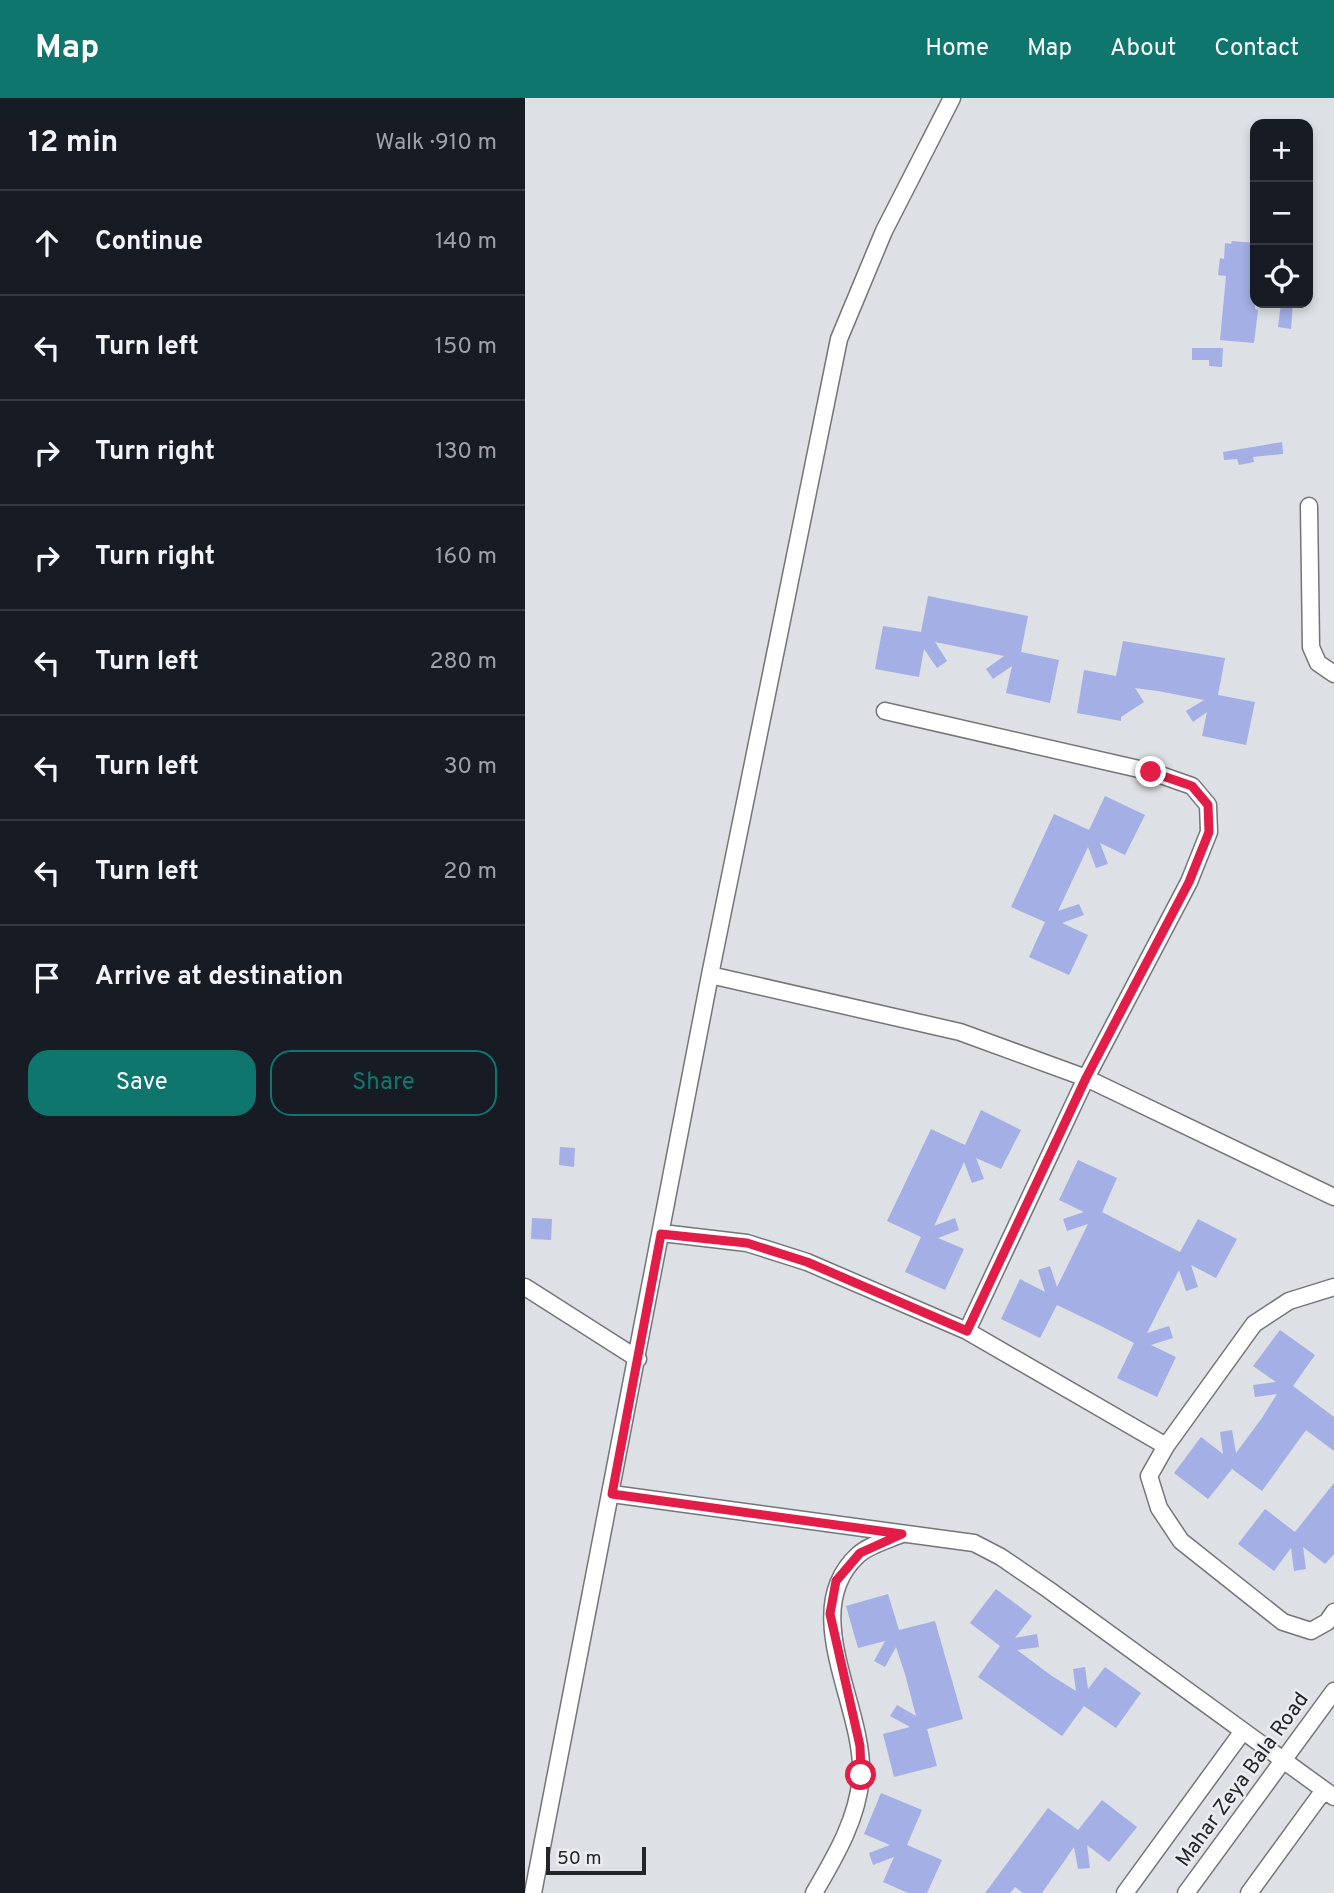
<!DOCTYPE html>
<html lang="en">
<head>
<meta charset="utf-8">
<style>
  :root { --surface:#171b24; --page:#20242c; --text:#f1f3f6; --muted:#9ea1a6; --line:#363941; --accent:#0f766e }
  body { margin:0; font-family:Overpass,sans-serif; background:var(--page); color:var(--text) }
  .controls { position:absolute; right:21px; top:21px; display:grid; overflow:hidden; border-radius:14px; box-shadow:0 4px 10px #0003 }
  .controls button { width:63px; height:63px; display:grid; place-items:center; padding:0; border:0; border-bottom:2px solid var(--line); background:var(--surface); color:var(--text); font:35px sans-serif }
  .scale { position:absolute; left:21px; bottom:18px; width:100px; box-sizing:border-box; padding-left:7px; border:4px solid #242527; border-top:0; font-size:19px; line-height:24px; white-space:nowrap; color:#242527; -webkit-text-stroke:5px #ebedf1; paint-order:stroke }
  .stop { position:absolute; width:21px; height:21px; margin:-16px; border:5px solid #e11d48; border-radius:50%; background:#fff }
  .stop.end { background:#e11d48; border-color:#fff; box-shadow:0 2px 7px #0008 }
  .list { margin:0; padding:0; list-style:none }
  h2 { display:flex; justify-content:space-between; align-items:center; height:91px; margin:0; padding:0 28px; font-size:30px }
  h2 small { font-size:23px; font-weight:400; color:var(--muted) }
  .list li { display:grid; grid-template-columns:46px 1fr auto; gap:21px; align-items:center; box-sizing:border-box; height:105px; padding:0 28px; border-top:2px solid var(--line) }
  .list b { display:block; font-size:26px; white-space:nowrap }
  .list em { font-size:23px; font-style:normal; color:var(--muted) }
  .actions { display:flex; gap:14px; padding:21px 28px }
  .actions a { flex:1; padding:16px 0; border:2px solid var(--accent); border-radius:21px; text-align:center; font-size:24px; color:var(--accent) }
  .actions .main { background:var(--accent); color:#fff }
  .icon { flex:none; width:38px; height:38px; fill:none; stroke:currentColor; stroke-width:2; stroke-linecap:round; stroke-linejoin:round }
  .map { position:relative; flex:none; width:809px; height:1795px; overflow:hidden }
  header { display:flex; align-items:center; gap:42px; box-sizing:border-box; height:98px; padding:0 35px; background:var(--accent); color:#fff }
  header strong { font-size:33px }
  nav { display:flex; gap:38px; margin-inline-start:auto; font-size:24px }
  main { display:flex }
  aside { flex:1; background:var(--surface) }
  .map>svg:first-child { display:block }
</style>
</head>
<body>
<header>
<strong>Map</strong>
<nav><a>Home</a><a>Map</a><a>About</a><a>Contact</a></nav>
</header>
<main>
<aside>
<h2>12 min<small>Walk · 910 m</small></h2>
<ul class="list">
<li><svg class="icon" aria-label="ahead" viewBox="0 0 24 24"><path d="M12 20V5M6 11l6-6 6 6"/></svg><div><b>Continue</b></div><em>140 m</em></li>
<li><svg class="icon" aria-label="left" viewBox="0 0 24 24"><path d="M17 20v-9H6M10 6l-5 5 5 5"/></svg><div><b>Turn left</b></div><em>150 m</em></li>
<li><svg class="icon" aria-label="right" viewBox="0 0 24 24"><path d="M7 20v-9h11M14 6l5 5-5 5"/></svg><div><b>Turn right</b></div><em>130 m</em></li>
<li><svg class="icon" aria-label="right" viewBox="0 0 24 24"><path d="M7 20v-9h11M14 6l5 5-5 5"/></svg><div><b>Turn right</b></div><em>160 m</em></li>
<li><svg class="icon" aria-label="left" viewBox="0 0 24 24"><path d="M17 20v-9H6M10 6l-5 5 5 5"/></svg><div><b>Turn left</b></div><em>280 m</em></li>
<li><svg class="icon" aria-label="left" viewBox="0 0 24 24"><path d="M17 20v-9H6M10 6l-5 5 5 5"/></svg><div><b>Turn left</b></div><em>30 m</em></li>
<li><svg class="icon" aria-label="left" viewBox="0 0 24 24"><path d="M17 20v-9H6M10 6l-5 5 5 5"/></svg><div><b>Turn left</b></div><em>20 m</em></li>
<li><svg class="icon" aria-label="arrive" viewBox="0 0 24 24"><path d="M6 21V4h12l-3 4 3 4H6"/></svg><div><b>Arrive at destination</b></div></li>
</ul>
<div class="actions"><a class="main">Save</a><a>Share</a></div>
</aside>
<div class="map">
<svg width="809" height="1795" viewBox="0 0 809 1795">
  <rect width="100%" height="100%" fill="#dde0e4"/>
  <!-- building -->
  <path fill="#a3afe5" d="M707 143 730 145V211L733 212 729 245 695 242 701 178 693 177 695 160 699 161 700 145 706 146Z
    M756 205H768L766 231 753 229Z
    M667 250H698L697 269 684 268V262H667Z
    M757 344 758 356 728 359 729 364 714 367 712 361 699 362 698 354Z
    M403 498 503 518 496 554 534 562 525 605 481 595 487 568 468 581 461 571 479 558 410 544 422 563 412 570 399 551 394 579 350 571 358 528 396 534Z
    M598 543 700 560 693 597 730 604 721 647 677 638 682 614 668 624 661 613 679 602 633 593 610 590 619 604 596 619V623L552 615 559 572 591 578Z
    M580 698 620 717 600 757 575 745 583 766 571 770 563 749 533 813 554 806 559 817 537 825 563 837 544 877 504 859 520 824 486 809 529 716 564 732Z
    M456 1012 496 1032 476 1071 451 1060 459 1081 447 1085 439 1064 409 1128 430 1120 434 1132 413 1140 439 1151 420 1192 380 1174 396 1139 362 1123 406 1031 440 1047Z
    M35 1049 50 1050 49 1069 34 1067Z
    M553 1062 592 1080 577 1114 655 1154 673 1121 712 1141 691 1180 666 1167 673 1189 661 1193 654 1172 622 1235 644 1228 648 1240 626 1247 651 1259 632 1299 592 1280 609 1245 576 1228 532 1207 515 1240 476 1221 495 1181 520 1194 513 1172 525 1168 532 1189 563 1126 542 1133 538 1121 559 1114 534 1102Z
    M7 1120 27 1121 26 1142 6 1141Z
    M755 1232 790 1257 768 1288 809 1319V1353L781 1332 737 1393 707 1371 683 1401 649 1375 676 1339 698 1356 695 1334 707 1332 711 1355 737 1320 752 1296 730 1299 728 1287 751 1284 728 1268Z
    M809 1385V1456L800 1466 778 1449 781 1471 769 1473 766 1450 749 1473 713 1446 740 1411 770 1434Z
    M471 1491 507 1518 490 1540 512 1536 514 1549 492 1552 527 1578 551 1593 548 1571 560 1569 563 1591 580 1569 616 1595 591 1630 559 1608 537 1638 453 1579 475 1548 445 1525Z
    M363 1496 374 1532 410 1523 438 1621 402 1631 412 1668 369 1679 358 1636 385 1629 365 1618 372 1607 391 1618 380 1576 371 1549 360 1569 349 1563 360 1543 333 1550 321 1508Z
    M356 1695 397 1712 382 1747 417 1762 402 1795H383L358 1784 369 1759 348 1767 344 1755 365 1747 339 1736Z
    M577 1702 612 1729 584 1764 562 1747 565 1770 553 1771 549 1749 517 1795H498L490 1789 485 1795H460L523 1710 553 1732Z"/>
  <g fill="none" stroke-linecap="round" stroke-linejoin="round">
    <defs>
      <path id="minor" d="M784 408 786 549 793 565 809 576
        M360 613 627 674 667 688 683 707 684 734 664 784 561 980 442 1233
        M185 877 435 934 561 980 809 1099
        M137 1135 222 1145 282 1164 442 1233 641 1348
        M0 1189 113 1261
        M809 1189 764 1203 729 1226 641 1348 624 1378 634 1410 656 1443 758 1524 786 1533 802 1524 809 1514
        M87 1396 449 1445 476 1459 524 1492 809 1699
        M8 1795 185 877 314 241 359 133 427 0
        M289 1795C310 1759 334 1719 336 1676 339 1607 272 1513 333 1457 344 1447 363 1442 377 1436
        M600 1795 718 1633
        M661 1795 809 1593
        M724 1795 799 1692"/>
    </defs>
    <!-- minor casing -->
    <use href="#minor" stroke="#737579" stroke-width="19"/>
    <!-- minor -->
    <use href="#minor" stroke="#fff" stroke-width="16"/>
  </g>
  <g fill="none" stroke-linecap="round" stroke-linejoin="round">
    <!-- route -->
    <path stroke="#e11d48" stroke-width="9" d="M336 1677 335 1648 305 1516 311 1483 335 1455 377 1436 87 1396 136 1136 222 1145 282 1164 442 1233 561 980 664 784 684 734 683 707 667 688 626 674"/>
  </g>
  <g text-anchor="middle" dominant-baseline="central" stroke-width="5" stroke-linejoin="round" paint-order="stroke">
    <!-- street labels -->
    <g font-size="21" fill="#242527" stroke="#ebedf1">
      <text transform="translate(718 1682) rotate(-54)">Mahar Zeya Bala Road</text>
    </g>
  </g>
</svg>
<div class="controls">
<button>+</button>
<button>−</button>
<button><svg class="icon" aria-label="locate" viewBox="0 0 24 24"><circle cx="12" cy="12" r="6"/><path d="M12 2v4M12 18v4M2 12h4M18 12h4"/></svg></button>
</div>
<div class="scale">50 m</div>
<div class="stop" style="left:336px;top:1677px"></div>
<div class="stop end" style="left:626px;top:674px"></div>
</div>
</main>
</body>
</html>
